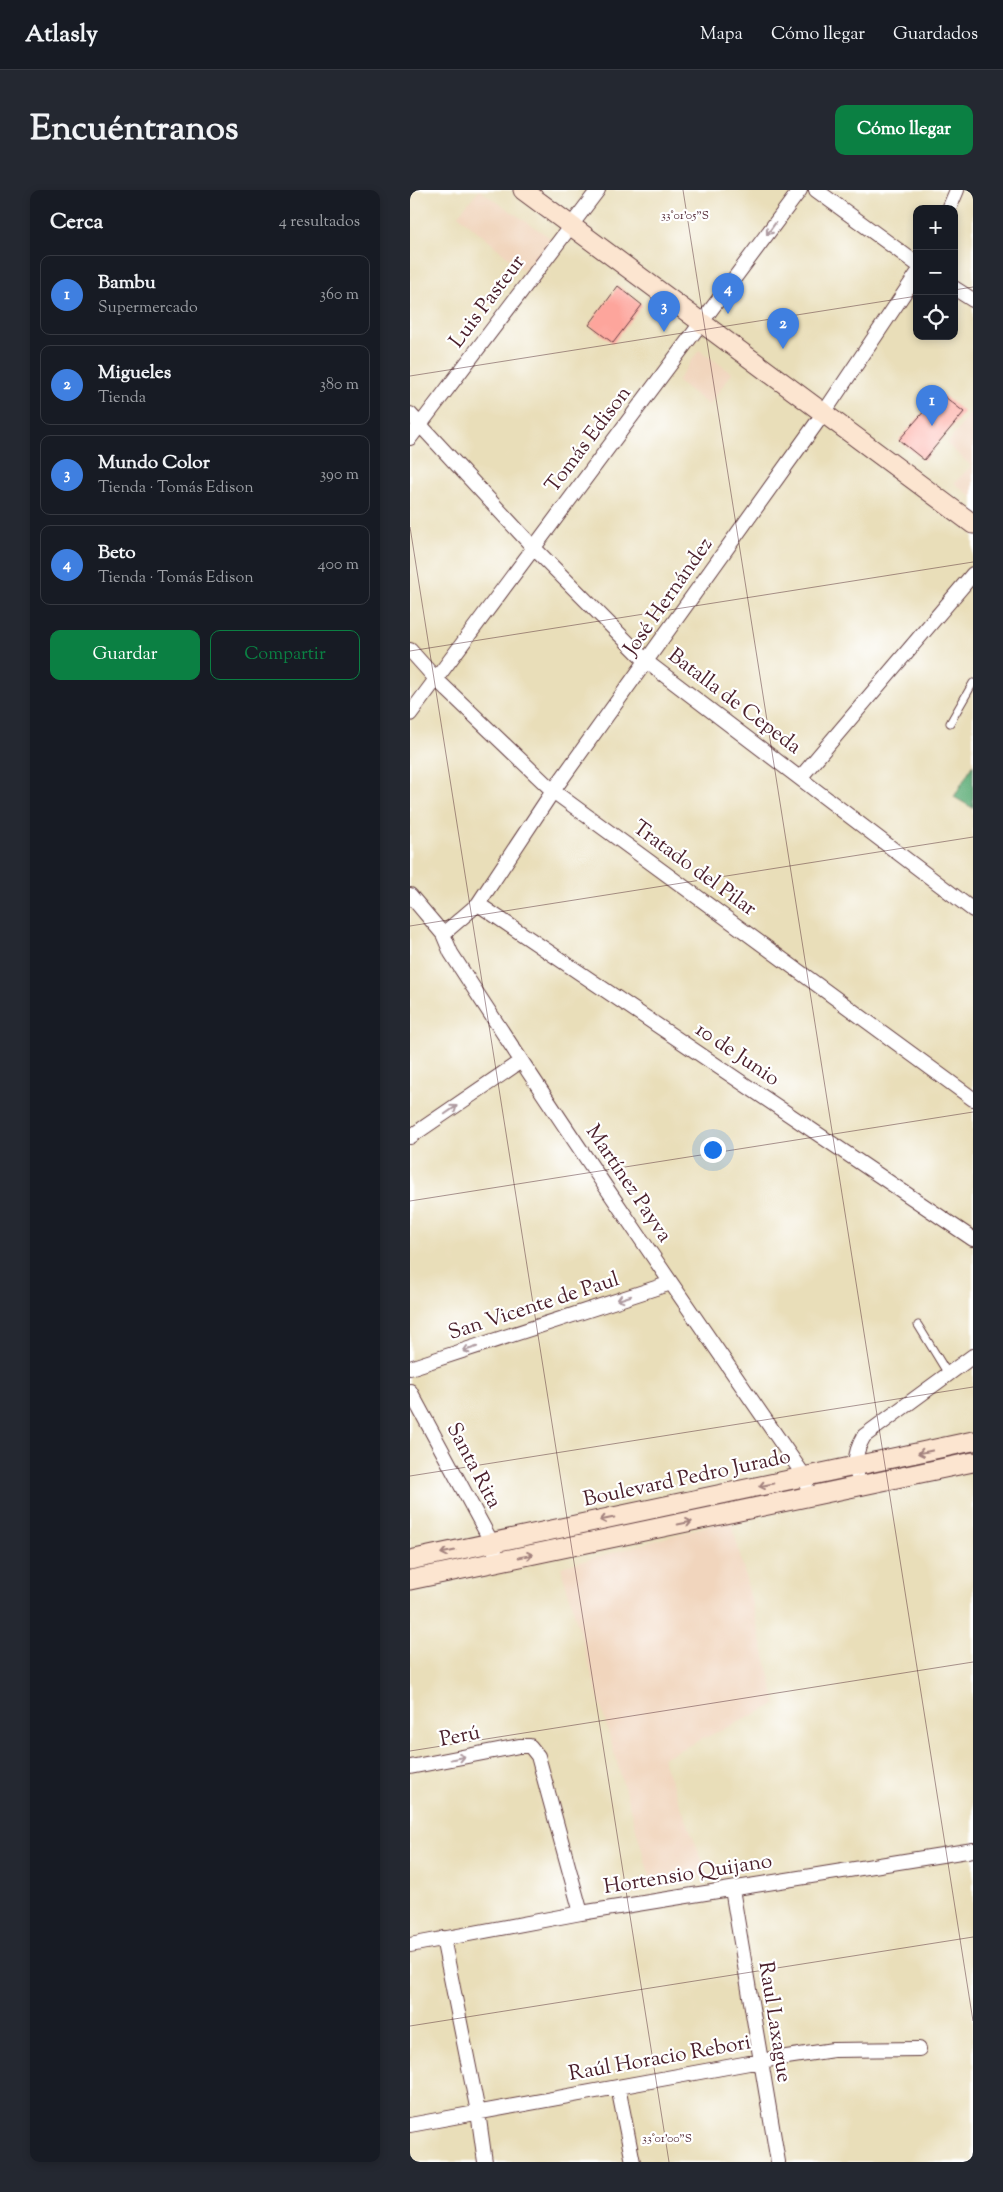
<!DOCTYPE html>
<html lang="es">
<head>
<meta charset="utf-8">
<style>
  :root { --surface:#171b24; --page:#242831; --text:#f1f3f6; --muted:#9ea1a6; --line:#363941; --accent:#0b8043 }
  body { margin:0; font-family:"Sorts Mill Goudy",serif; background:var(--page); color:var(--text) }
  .controls { position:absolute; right:15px; top:15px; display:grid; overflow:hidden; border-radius:10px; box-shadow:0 2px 8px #0003 }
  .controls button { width:45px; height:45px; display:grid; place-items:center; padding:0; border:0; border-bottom:1px solid var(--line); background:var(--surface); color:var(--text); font:25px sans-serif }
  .you { position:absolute; left:302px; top:959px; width:18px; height:18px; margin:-12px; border:4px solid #fff; border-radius:50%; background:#1a73e8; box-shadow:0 0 0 8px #1a73e833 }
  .badge { display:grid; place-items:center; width:32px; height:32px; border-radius:50%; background:var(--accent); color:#fff; font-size:16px; font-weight:700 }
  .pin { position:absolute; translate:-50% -41px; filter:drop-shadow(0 1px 2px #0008) }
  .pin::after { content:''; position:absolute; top:26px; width:18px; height:15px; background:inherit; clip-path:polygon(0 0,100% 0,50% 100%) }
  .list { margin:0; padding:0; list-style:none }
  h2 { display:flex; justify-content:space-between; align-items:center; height:65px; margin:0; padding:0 20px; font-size:21px }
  h2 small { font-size:16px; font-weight:400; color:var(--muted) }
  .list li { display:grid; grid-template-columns:32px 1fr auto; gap:15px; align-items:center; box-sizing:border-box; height:80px; margin:0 10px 10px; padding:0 10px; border:1px solid var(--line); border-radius:10px }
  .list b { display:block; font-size:19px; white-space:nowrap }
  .list p { margin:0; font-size:16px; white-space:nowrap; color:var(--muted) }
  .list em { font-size:16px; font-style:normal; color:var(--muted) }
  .actions { display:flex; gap:10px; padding:15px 20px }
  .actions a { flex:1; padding:11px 0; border:1px solid var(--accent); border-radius:10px; text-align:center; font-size:18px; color:var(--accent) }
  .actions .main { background:var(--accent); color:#fff }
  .icon { flex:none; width:28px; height:28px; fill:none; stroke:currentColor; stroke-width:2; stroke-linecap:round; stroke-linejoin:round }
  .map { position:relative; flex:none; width:563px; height:1972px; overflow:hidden; border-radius:10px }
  header { display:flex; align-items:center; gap:30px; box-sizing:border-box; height:70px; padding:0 25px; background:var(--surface); border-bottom:1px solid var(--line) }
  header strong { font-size:24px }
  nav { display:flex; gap:28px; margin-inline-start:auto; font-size:18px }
  .intro { display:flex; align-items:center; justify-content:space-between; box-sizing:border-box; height:120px; padding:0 30px }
  h1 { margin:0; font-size:35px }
  .button { padding:12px 22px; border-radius:10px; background:var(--accent); color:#fff; font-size:18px; font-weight:700 }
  main { display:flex; gap:30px; padding:0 30px }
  aside { flex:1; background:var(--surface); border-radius:10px; box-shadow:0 2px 8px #0003 }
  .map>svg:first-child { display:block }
</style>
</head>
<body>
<header>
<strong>Atlasly</strong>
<nav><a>Mapa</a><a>Cómo llegar</a><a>Guardados</a></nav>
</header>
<div class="intro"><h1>Encuéntranos</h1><a class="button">Cómo llegar</a></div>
<main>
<aside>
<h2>Cerca<small>4 resultados</small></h2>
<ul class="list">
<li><span class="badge" style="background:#3f7fe0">1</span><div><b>Bambu</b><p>Supermercado</p></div><em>360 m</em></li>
<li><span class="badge" style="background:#3f7fe0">2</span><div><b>Migueles</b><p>Tienda</p></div><em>380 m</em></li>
<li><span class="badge" style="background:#3f7fe0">3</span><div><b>Mundo Color</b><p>Tienda · Tomás Edison</p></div><em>390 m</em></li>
<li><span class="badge" style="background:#3f7fe0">4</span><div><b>Beto</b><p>Tienda · Tomás Edison</p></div><em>400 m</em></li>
</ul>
<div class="actions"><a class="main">Guardar</a><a>Compartir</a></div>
</aside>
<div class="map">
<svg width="563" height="1972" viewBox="0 0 563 1972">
  <rect width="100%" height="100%" fill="#fff"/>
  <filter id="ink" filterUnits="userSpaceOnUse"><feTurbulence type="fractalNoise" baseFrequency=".02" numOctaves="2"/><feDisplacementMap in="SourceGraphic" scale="10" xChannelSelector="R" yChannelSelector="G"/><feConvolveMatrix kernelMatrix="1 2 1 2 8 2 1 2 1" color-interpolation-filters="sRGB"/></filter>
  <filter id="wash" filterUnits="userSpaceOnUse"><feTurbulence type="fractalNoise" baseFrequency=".0096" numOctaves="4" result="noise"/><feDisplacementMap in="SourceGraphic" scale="20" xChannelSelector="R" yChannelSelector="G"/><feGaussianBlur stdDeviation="1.12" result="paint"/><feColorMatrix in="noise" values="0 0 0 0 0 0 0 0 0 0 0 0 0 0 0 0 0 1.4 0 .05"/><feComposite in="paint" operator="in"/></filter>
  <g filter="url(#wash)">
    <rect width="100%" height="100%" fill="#e9deb9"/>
    <!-- built -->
    <path fill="#f1d5bd" d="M69 0 145 51 113 80 48 25Z
      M289 160 322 183 299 215 267 191Z
      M563 219V308L544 293 561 276 537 254Z
      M321 1329 367 1514 252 1568 298 1685 241 1691 151 1377Z"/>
    <!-- forest -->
    <path fill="#5fad78" stroke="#546652" d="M563 574V618L544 607Z"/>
    <g id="blocks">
      <!-- building -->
      <path fill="#fda59c" d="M208 96 232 115 203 153 179 135Z
        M530 203 554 222 514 270 489 250Z"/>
    </g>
  </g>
  <g filter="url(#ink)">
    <use href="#blocks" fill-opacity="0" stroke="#623c40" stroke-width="1"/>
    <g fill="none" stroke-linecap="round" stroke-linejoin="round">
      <defs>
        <path id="lane" d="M540 533 563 493
          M508 1135 538 1184"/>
        <path id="street" d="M406 0 507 74
          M539 19 547 0
          M544 98 563 110
          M0 224 123 357 237 472 563 720
          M0 248 188 0
          M0 460 26 489 143 601 563 909
          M0 524 390 0
          M390 588 563 384
          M0 705 33 744 41 763C155 940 275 1114 395 1287L396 1294
          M68 714 563 1049
          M33 744 68 714 143 601 413 224 507 84
          M0 947 111 871
          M0 1178 261 1093
          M0 1201 82 1353 88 1371
          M447 1284C443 1270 447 1258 454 1246L563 1166
          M0 1577 109 1556H120L128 1566 171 1723
          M322 1699 368 1972
          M33 1748 68 1922 75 1972
          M0 1755 171 1723 563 1660
          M208 1897 223 1972
          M0 1935 350 1871 423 1860 509 1859"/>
        <path id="secondary" d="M113 0 563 334
          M0 1370 563 1251
          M0 1390 563 1272"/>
      </defs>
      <!-- lane casing -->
      <use href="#lane" stroke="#623c40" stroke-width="9"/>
      <!-- street casing -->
      <use href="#street" stroke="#623c40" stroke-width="16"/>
      <!-- secondary casing -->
      <use href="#secondary" stroke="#623c40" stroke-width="21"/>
      <!-- lane -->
      <use href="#lane" stroke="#fff" stroke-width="7"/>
      <!-- street -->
      <use href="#street" stroke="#fff" stroke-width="14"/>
      <!-- secondary -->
      <use href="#secondary" stroke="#fce5d0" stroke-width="19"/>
    </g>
    <!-- one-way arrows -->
    <defs><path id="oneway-shaft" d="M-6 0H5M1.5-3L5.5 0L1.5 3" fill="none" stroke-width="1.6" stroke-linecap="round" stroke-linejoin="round" transform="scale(1.25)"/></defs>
    <g stroke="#ae9aa0">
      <use href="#oneway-shaft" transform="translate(361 39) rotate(126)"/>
      <use href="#oneway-shaft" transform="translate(41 920) rotate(-35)"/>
      <use href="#oneway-shaft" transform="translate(214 1108) rotate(162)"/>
      <use href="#oneway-shaft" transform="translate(60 1159) rotate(162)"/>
      <use href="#oneway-shaft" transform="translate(48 1568) rotate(-11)"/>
    </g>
    <g stroke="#a3827e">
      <use href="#oneway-shaft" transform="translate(515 1262) rotate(168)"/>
      <use href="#oneway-shaft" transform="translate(356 1295) rotate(168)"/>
      <use href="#oneway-shaft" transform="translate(197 1329) rotate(168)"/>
      <use href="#oneway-shaft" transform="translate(275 1333) rotate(-12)"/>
      <use href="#oneway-shaft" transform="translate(38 1362) rotate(168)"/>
      <use href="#oneway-shaft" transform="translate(116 1366) rotate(-11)"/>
    </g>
  </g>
  <!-- ticks -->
  <path fill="none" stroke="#4a1f2b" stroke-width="1" stroke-opacity="0.45" d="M273 0 563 1831M544 100 563 97M0 186 507 106M0 337 259 1972M0 461 563 372M0 736 563 647M0 1011 563 922M0 1286 563 1197M0 1561 563 1472M0 1836 563 1747"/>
  <g text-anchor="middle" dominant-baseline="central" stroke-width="4.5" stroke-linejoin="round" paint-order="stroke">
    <!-- street labels -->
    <g font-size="21" fill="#4a1f2b" stroke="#fff">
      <text transform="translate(78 112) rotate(-53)">Luis Pasteur</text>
      <text transform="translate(179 250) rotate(-53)">Tomás Edison</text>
      <text transform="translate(259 407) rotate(-55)">José Hernández</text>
      <text transform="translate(324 512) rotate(37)">Batalla de Cepeda</text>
      <text transform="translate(284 679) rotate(36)">Tratado del Pilar</text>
      <text transform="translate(327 865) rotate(34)">10 de Junio</text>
      <text transform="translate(218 994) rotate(56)">Martínez Payva</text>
      <text transform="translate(124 1117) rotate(-18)">San Vicente de Paul</text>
      <text transform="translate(63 1276) rotate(62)">Santa Rita</text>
      <text transform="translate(277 1289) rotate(-12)">Boulevard Pedro Jurado</text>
      <text transform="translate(50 1547) rotate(-11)">Perú</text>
      <text transform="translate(278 1685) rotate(-9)">Hortensio Quijano</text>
      <text transform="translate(364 1832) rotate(81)">Raul Laxague</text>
      <text transform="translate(250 1869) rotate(-10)">Raúl Horacio Rebori</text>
    </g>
  </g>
  <g font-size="12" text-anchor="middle" fill="#4a1f2b" stroke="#fff" stroke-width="4.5" stroke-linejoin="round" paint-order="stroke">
    <text x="275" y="29">33°01'05"S</text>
    <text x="257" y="1952">33°01'00"S</text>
  </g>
</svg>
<div class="controls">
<button>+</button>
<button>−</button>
<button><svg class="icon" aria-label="locate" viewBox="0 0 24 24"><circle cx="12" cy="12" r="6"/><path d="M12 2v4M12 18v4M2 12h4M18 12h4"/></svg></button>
</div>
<div class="you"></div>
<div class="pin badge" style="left:522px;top:236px;background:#3f7fe0">1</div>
<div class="pin badge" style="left:373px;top:159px;background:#3f7fe0">2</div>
<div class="pin badge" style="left:254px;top:142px;background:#3f7fe0">3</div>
<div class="pin badge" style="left:318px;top:124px;background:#3f7fe0">4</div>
</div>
</main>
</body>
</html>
